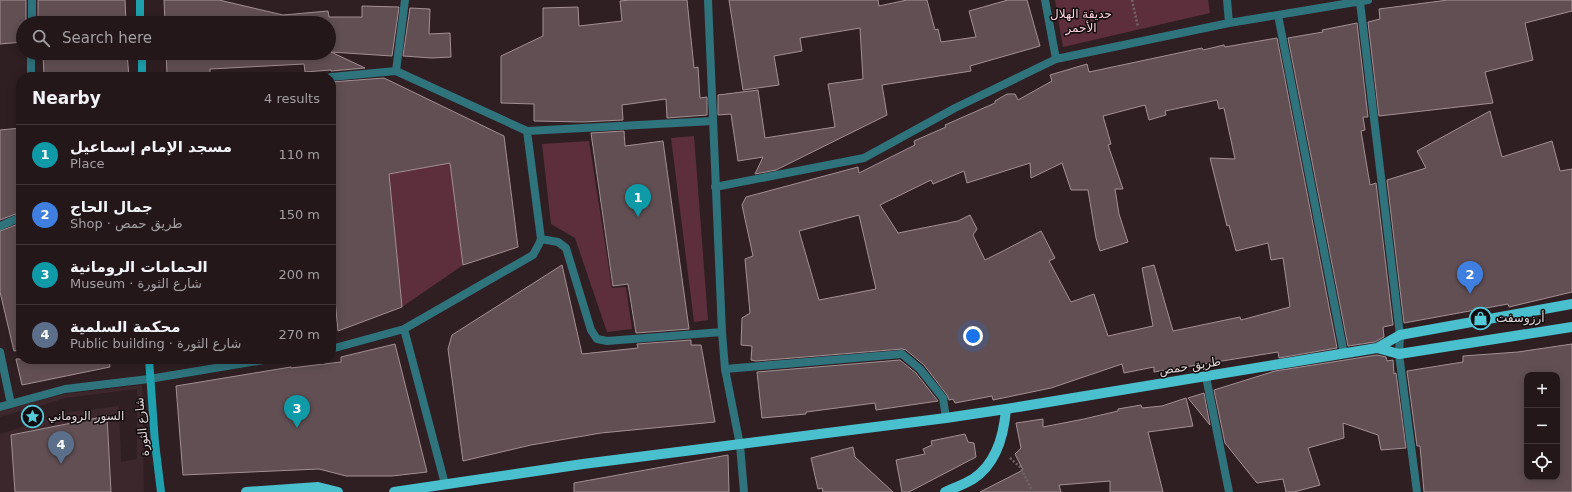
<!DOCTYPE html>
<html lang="en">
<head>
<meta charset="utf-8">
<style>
  :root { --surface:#23171a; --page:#2b2023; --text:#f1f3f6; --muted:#a39fa2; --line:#403639; --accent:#db2777 }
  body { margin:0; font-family:"DejaVu Sans",Cairo,sans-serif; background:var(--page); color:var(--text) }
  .controls { position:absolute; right:12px; bottom:12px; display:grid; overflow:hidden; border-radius:8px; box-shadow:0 2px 10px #0003 }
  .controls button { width:36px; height:36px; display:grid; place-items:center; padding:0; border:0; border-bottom:1px solid var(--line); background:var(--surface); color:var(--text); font:20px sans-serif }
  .you { position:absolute; left:973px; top:336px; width:14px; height:14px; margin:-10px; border:3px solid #fff; border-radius:50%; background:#1a73e8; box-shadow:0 0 0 6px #1a73e833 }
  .badge { display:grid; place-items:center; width:26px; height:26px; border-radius:50%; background:var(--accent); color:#fff; font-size:13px; font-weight:700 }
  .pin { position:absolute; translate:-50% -33px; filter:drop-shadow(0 1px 2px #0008) }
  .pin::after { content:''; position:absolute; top:21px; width:14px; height:12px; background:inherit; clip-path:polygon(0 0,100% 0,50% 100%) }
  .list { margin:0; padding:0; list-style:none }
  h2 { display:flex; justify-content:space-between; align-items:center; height:52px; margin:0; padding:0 16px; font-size:17px }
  h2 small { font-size:13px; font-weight:400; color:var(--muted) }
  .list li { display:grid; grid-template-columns:26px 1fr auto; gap:12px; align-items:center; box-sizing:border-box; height:60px; padding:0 16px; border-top:1px solid var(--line) }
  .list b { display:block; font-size:15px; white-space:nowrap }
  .list p { margin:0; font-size:13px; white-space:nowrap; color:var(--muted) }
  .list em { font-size:13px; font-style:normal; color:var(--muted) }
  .icon { flex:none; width:22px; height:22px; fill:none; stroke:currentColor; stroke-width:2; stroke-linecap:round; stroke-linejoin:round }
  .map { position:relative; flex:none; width:1572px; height:492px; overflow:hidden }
  .search { position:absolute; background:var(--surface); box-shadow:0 2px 10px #0003; left:16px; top:16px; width:320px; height:44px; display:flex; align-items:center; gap:10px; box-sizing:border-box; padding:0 14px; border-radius:22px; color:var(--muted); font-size:15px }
  .panel { position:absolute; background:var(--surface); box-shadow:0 2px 10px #0003; left:16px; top:72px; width:320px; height:292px; border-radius:16px }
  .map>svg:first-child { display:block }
</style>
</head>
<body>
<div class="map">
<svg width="1572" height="492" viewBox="0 0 1572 492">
  <rect width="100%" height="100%" fill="#2f1f23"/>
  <!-- built -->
  <path fill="#3c272c" d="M142 385 144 492H111L106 416 11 435 15 492H0V434L70 412 119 406 121 462 137 459V389L66 398 0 417V411L64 394Z"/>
  <!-- green -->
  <path fill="#5d2f3c" d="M1055 0H1208L1210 13 1063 47Z
    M694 136 708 320 694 322 671 138Z
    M589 141 612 288 626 287 632 329 607 332 575 238 551 224 542 144Z
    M450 163 463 265 402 307 389 174Z"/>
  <!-- building -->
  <path fill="#614f53" stroke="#a49094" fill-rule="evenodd" d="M0 0H26V23H23V42L0 44Z
    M38 0H125L126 23H38Z
    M164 0H219L283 15 328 11 329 17H362V6L399 7 392 56 331 52 365 68 331 71V70L305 72 304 64 210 69V73L167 74 166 53H329V23H165Z
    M630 0H687L694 68 698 67 700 98 707 97V115L667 118 666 99 622 105 623 120 583 122 534 121V104L501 103V56L543 36V8L578 7 579 26 622 21 620 1Z
    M729 0H878L879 6 907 0H927L935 30 938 29 941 42 976 37 969 11 1008 0H1027L1040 46 970 66 971 71 882 85 887 115 776 170 755 174 763 157 738 161 731 114 718 115V95L758 90 765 138 835 127 828 84 863 79 860 28 800 38 802 51 774 56 779 85 743 90Z
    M1448 0H1572V11L1525 23 1533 60 1485 72 1493 103 1379 116 1368 22 1380 19 1379 9Z
    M410 8 430 9 429 34 450 33 451 57 432 58 403 56Z
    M1357 23 1368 117H1363L1365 130 1361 131 1370 185 1376 183 1393 325 1383 327 1384 337 1375 342 1348 346 1288 38 1323 32 1322 30Z
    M1277 38 1337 348 1279 358 1278 352 1154 372V367L1124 373 1122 364 1051 388 993 400 992 396 955 403 953 399 949 400 947 395 924 365 906 350 902 349 756 361 751 360 752 346 741 345 742 318 750 313 745 259 753 256 742 205 746 197 858 167 859 173 915 145 914 141 946 127 945 125 995 103V101L1007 94H1015L1018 100 1052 81 1050 75 1087 64 1089 72 1202 48 1203 50 1224 45 1225 47ZM1217 100 1219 109 1224 108 1235 159 1210 158 1227 226 1229 225 1236 251 1268 243 1271 260 1283 258 1290 307 1241 320 1240 317 1173 331 1154 265 1142 268 1153 326 1108 336 1094 294 1071 302 1049 261 1055 258 1041 231 1003 251 985 260 973 235 977 229 970 215 958 221 898 233 880 205 931 180 933 184 964 171 967 183 1030 163 1031 178 1062 163 1071 190H1088L1096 238 1100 251 1128 242 1119 214 1115 189H1123L1108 145 1111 144 1103 116 1145 105 1149 120 1166 115 1165 111ZM859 215 876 289 819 300 799 231Z
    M43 53H127L129 77H44Z
    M384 78 504 136 518 247 463 265 450 163 389 174 402 307 338 331 331 257V82Z
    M1490 111 1502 157 1552 141 1560 171 1572 169V292L1509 307 1508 304 1404 323 1387 180 1426 168 1417 151Z
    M21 128V212L0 220V130Z
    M624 131 625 146 663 141 689 329 636 333 628 284 613 286 591 133Z
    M21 223V350L14 351 0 292V231Z
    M562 265 582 354 638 348 637 344 691 340V345H701L715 422 601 433 531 445 463 461 448 349 452 335Z
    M395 344 427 472 392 476H346L319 469 183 475 176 386 291 367V368L341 362V357Z
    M1572 344V492H1424L1420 446H1417L1407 371 1463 362V356L1518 352ZM1527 375H1557V477H1527Z
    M1377 355 1386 357 1387 361 1393 360 1394 374 1396 373 1406 448 1381 450 1378 435 1343 423 1344 438 1308 448 1320 485 1294 492H1286L1283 479 1257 483 1225 443 1214 390 1275 371Z
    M16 359H109L110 367 22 385Z
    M900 360 916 373 938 401 876 410 875 403 806 412V414L762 418 757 372Z
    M1204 393 1210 425 1188 398Z
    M1186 398 1193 426 1148 432 1163 492H1110V481L1059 485 1061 492H980L1023 470 1015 454 1021 448 1016 423 1043 419V427L1084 419 1118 411V409L1141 405 1142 408 1162 406Z
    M107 416 111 492H15L11 435Z
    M965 434 968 442 974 443 976 457 909 492H902L896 460 925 454 923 449 932 445 931 441Z
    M853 447 855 457 893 492H823L822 488 818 489 811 458Z
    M728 455 729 492H574V483Z"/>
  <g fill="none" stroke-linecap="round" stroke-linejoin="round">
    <!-- path -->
    <path stroke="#716467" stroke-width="2.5" stroke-dasharray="2 2" stroke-linecap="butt" d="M1132 0 1138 27
      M1010 458 1020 467 1033 492"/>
    <!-- minor -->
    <path stroke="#2f737c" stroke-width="8" d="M1045 0 1056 59
      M1227 0 1229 23
      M1361 0 1360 2 1400 335 1399 354 1417 492
      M1278 15 1344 354
      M32 23V0
      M396 71 405 0
      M31 77V53
      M331 77 396 71 527 131 713 121
      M715 187 864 158 955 108 1056 59 1229 23 1368 0
      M0 226 21 217
      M541 239 558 242 566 248 591 330 597 339 607 341 722 332
      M404 329 445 484
      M331 349 404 329 533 255 539 244 541 239 527 131
      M0 352 11 404
      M725 369 902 354 920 369 943 398 946 418
      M1206 377 1229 492
      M0 407 65 389 149 379 270 359"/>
    <!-- tertiary -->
    <path stroke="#2f737c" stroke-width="8" d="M708 0 722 332 725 369 740 445 744 492"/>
    <!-- secondary -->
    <path stroke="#1fa0ae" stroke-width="8" d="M140 0V23
      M142 53V77
      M149 359 155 443 161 492"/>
    <!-- primary -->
    <path stroke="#4abfcd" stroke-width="10" d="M1377 348 1399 354 1572 327
      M246 492 318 487 338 492
      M394 492 583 464 946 418 1006 409 1377 348 1400 335 1572 304
      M945 492C954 488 965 484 973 479 996 464 1004 434 1006 409"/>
  </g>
  <!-- icons -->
  <defs>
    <symbol id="shop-ring" viewBox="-11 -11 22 22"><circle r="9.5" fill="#120b0d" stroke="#53cbda" stroke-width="1.5"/><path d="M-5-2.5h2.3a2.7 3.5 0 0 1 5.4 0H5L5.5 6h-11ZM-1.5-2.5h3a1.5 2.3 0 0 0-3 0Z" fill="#53cbda"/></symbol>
    <symbol id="sight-ring" viewBox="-11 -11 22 22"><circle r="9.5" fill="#120b0d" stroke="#53cbda" stroke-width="1.5"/><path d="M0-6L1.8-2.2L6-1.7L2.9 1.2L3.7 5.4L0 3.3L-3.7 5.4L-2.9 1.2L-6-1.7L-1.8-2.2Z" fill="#53cbda"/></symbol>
  </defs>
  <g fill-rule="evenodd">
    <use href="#shop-ring" x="1468" y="306" width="25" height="25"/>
    <use href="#sight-ring" x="20" y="404" width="25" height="25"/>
  </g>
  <g text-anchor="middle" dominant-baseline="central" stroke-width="3" stroke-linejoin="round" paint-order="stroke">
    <!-- park labels -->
    <g font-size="12" fill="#fed3dc" stroke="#120b0d">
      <text x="1081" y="14">حديقة الهلال<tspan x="1081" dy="14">الأحمر</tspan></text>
    </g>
    <!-- poi labels -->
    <g font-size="12" fill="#e1d7d9" stroke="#120b0d" text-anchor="start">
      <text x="1496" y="318">أرزوسفت</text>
      <text x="48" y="416">السور الروماني</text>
    </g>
    <!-- street labels -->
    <g font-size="12" fill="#e1d7d9" stroke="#120b0d">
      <text transform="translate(1190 366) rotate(-9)">طريق حمص</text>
      <text transform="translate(142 427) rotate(-96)">شارع الثورة</text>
    </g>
  </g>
</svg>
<div class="controls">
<button>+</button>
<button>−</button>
<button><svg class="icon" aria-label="locate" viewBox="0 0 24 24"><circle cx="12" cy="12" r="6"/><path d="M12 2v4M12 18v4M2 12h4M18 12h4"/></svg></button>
</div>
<div class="you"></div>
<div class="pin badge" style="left:638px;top:217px;background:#0f9aa8">1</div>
<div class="pin badge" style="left:1470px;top:294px;background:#3f7fe0">2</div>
<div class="pin badge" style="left:297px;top:428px;background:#0f9aa8">3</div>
<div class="pin badge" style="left:61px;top:464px;background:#5c6f8a">4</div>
<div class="search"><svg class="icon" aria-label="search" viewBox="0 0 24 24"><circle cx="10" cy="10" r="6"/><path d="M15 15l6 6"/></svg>Search here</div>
<section class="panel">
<h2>Nearby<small>4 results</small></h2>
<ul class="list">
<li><span class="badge" style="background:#0f9aa8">1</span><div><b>مسجد الإمام إسماعيل</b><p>Place</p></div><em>110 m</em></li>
<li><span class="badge" style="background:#3f7fe0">2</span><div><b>جمال الحاج</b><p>Shop · طريق حمص</p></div><em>150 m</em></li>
<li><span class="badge" style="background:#0f9aa8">3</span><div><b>الحمامات الرومانية</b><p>Museum · شارع الثورة</p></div><em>200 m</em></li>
<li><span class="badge" style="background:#5c6f8a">4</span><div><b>محكمة السلمية</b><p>Public building · شارع الثورة</p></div><em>270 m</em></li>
</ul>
</section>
</div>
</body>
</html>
